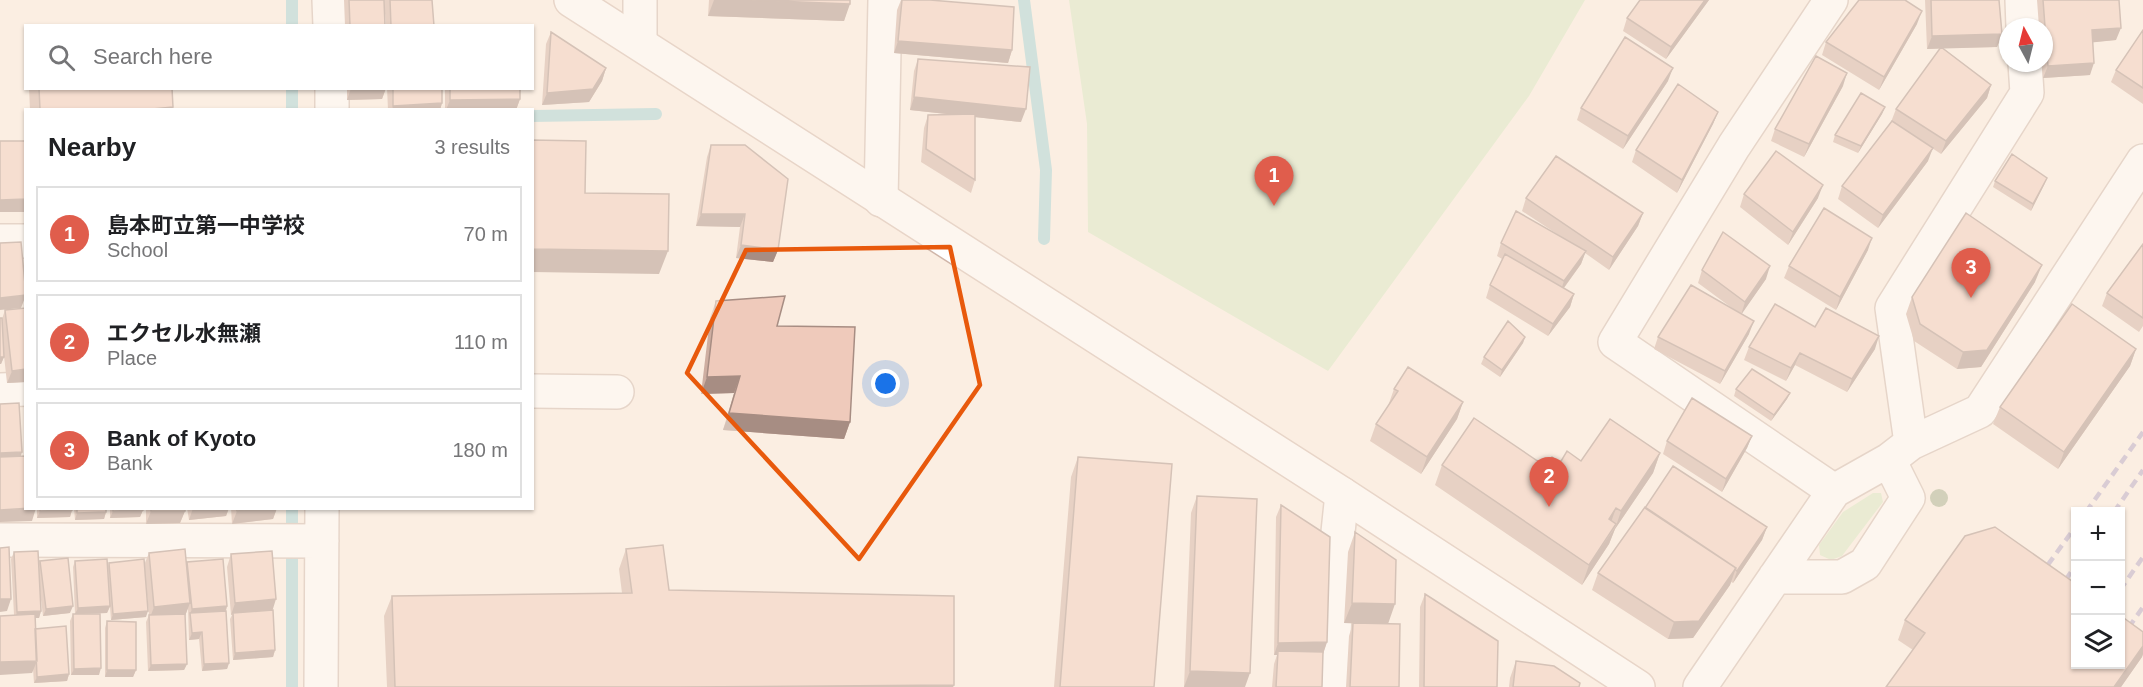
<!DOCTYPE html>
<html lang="en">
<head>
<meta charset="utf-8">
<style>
  :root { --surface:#fff; --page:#f2f2f2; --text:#202124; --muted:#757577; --line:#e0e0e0; --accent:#e05d4c }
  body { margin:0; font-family:Arial,"Noto Sans JP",sans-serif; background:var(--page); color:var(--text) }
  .controls { position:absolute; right:18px; bottom:18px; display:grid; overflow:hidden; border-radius:0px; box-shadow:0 2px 4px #0004 }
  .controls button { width:54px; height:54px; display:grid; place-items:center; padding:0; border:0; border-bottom:2px solid var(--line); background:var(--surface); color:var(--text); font:30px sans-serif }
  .compass { position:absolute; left:1999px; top:18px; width:54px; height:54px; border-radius:50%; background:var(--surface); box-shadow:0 2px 4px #0004; rotate:353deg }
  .you { position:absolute; left:886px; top:384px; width:21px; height:21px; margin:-15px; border:4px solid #fff; border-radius:50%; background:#1a73e8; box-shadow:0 0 0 9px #1a73e833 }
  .badge { display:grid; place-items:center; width:39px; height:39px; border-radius:50%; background:var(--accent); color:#fff; font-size:20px; font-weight:700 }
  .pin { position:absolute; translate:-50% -50px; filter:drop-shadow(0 2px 3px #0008) }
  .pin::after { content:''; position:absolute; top:32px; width:21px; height:18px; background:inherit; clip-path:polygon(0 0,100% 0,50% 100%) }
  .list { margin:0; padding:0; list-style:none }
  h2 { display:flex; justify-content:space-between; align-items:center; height:78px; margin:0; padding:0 24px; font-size:26px }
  h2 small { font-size:20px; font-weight:400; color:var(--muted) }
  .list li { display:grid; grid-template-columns:39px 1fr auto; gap:18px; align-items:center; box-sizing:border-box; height:96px; margin:0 12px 12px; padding:0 12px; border:2px solid var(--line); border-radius:0px }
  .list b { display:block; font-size:22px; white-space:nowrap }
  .list p { margin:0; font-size:20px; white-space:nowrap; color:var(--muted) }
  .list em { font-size:20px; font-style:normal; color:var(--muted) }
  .icon { flex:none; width:33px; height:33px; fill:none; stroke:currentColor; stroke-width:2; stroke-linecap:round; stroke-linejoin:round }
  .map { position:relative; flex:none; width:2143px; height:687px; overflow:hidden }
  .search { position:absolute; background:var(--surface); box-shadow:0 2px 4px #0004; left:24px; top:24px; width:510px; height:66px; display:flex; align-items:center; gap:15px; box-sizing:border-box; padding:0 21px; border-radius:0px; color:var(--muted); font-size:22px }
  .panel { position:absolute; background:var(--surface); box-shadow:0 2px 4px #0004; left:24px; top:108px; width:510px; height:402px; border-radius:0px }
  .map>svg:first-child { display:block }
</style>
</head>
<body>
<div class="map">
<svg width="2143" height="687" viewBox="0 0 2143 687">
  <rect width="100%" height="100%" fill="#fbeee2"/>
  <!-- green -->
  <path fill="#d5e7c1" d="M1069 0H1585L1529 96 1328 371 1088 232 1087 124Z
    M1873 493H1881L1883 502 1842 556 1831 560 1820 555 1819 545 1843 512Z"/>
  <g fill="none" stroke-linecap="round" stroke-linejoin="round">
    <!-- stream -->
    <path stroke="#9ed1d4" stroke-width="12" d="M292 0V26
      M1024 0 1046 170 1044 239
      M292 88V110
      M532 116 656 114
      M292 508V687"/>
    <defs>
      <path id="street" d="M329 0 330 26
        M1831 0 1734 146 1615 342 1834 491
        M2022 0 2023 27
        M640 43V0
        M332 110V88
        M881 200 885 0
        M0 241H26
        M0 390 26 389
        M532 391 617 392
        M1911 443 1892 308 2027 93 2025 63
        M0 540 322 541
        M1775 577H1842L1865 564 1908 498 1889 460
        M321 687 322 508
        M1332 687 1338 532 1342 494
        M1700 687 1834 491 1889 460 1911 443 1980 411 2143 161"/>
      <path id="secondary" d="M571 0 1342 494 1638 687"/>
    </defs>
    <!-- street casing -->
    <use href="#street" stroke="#cdb7ac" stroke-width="36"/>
    <!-- secondary casing -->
    <use href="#secondary" stroke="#d0b6a9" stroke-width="36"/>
    <!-- street -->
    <use href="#street" stroke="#fff" stroke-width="33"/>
    <!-- secondary -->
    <use href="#secondary" stroke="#fff" stroke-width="33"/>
    <!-- rail -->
    <path stroke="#b0a2c3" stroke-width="4.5" stroke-dasharray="9 6" stroke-linecap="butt" d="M2086 512 2143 432
      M2114 512 2143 470
      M2039 577 2076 526
      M2120 590 2143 557
      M2057 592 2076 565
      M2120 640 2143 607"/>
  </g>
  <!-- trees -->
  <circle fill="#a1ac8a" cx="1939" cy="498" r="9"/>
  <!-- wall -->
  <path fill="#ceaea1" d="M344 0H384L385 26H345Z
    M384 0H432L434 26H386Z
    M709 0H850L844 21 708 16Z
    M901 0H930L1012 50 1008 63 894 53 897 10Z
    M1640 0H1709L1666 59 1623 31 1627 18Z
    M1925 0H1999L2002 34 1997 47 1943 48 1991 85 1987 98 1941 154 1929 146 1928 161 1878 228 1838 199 1842 186 1891 122 1896 109 1941 48 1927 49Z
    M2037 0H2119L2116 40 2093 42 2090 75 2043 78 2042 63H2044V27H2039Z
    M1917 24 1879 90 1822 55 1826 42Z
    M2143 30V104L2111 82 2116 70Z
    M551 32 606 68 602 81 589 102 542 105 546 44Z
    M918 59 1021 122 975 117V180L971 193 921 162 924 128 928 115H955L910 110 914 71Z
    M1668 81 1623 149 1577 120 1581 108Z
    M1843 86 1804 157 1771 141 1775 129Z
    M29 88H172V110H30Z
    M347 88H386L382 99 347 100Z
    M387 88H442V103L440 110H388Z
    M445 88H520V99L516 110H445Z
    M1885 107 1882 114 1858 153 1833 142 1835 135Z
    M1718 112 1713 124 1677 193 1632 162 1636 150Z
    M711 145 778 250 773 262 736 258 740 227 696 226 707 157Z
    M2047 178 2044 185 2031 211 1993 187 1995 181Z
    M1744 194 1818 198 1788 245 1740 207Z
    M1526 198 1643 213 1638 226 1609 270 1585 253 1581 264 1564 288 1574 294 1570 307 1548 336 1486 298 1490 285 1502 259 1497 256 1501 243 1560 236 1522 211Z
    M2143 244V326L2139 332 2102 306 2107 293Z
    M1868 250 1836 310 1784 278 1789 266Z
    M1702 270 1766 279 1741 314 1749 334 1720 384 1654 349 1658 337 1736 311 1698 283Z
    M2035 282 1981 367 1957 369 1914 341 1906 314 1912 297Z
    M716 301 777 326 850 422 844 439 723 430 734 393 701 394 710 318Z
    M5 310 26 382 7 383 3 347 4 357 1 364 2 319Z
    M1815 327 1875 349 1847 392 1795 365 1786 381 1744 360 1749 347Z
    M1525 337 1523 343 1500 377 1481 364 1484 357Z
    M2136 349 2130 366 2058 469 1993 424 2000 407Z
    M1394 389 1463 402 1457 419 1421 474 1370 441 1376 424 1388 406Z
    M1736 389 1790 393 1787 399 1771 421 1734 396Z
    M1752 436 1747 448 1722 492 1663 454 1667 441Z
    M1660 453 1653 473 1615 529 1609 544 1582 585 1435 485 1442 465 1545 466 1560 463 1581 461Z
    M1078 457 1154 687H1054L1071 477Z
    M1197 496 1245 687H1184L1191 513Z
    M1281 505 1327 642 1323 654 1322 687H1272L1274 664 1277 655H1274L1276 517Z
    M37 508H72V510L70 517 37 518Z
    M74 508H106V512L104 519 75 520Z
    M110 508H143V510L140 517 110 518Z
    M146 508H185V511L180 523 146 524Z
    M187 508H229L226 516 189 520Z
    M231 508H277L273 519 232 524Z
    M1767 527 1762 540 1733 583 1731 582 1730 585 1693 638 1668 639 1592 590 1598 573Z
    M1355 532 1388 624 1399 687H1346L1349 636 1353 623 1371 624 1344 623 1348 552Z
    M626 549 669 590 954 685 953 687H387L384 616 392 596 622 593 619 569Z
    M14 552 39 564 40 561 70 613 43 616 40 591 41 611 39 618H35V629L69 674 67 681 34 683 33 669 32 673 14 615 11 559Z
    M149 553 186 564 187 562 227 606 226 611 229 663 227 669 202 671 199 639 189 640 188 608 185 616 187 664 184 670 148 671 146 622 149 615 144 565Z
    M231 554 272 610 275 650 273 657 233 660 230 619 232 615H231L227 567Z
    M75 561 108 566 109 563 146 617 111 620 110 607 107 613 83 614 99 675H71L70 621 73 614H75L73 567Z
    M1425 594 1497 687H1419L1420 607Z
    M1905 620 2143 632V654L2142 657 2121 687H1886L1913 650 1898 640Z
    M107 621 136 670 133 677H105V628Z
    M1516 661 1579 687H1509L1510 678Z"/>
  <!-- shaded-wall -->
  <path fill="#a78d83" d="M714 0H751L850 4 844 21 708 16Z
    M1705 0H1709L1666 59 1671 47Z
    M1922 11 1917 24 1879 90 1884 77Z
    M2121 28 2116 40 2087 43 2092 30Z
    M2002 34 1997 47 1927 49 1932 36Z
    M898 41 1012 50 1008 63 894 53Z
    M2094 63 2090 75 2043 78 2048 66Z
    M606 68 602 81 589 102 542 105 547 93Z
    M1673 68 1668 81 1623 149 1628 136Z
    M1847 73 1843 86 1804 157 1809 144Z
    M1991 85 1987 98 1941 154 1946 141Z
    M351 88H386L382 99 347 100Z
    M914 97 1026 109 1021 122 910 110Z
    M520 99 516 110H446L450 100Z
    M442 103 440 110H392L393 106Z
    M173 107 172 110H142Z
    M1885 107 1882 114 1858 153 1861 146Z
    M1718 112 1713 124 1677 193 1682 180Z
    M1933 148 1928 161 1878 228 1883 215Z
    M2047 178 2044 185 2031 211 2033 204Z
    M1823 185 1818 198 1788 245 1793 232Z
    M26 199V212H0V200Z
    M1643 213 1638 226 1609 270 1613 257Z
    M701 214H745L740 227 696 226Z
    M1872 238 1868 250 1836 310 1840 297Z
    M741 245 778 250 773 262 736 258Z
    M532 249 668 251 659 274 532 272Z
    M1586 251 1581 264 1560 293 1564 281Z
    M2042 265 2035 282 1981 367 1957 369 1963 352Z
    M1770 266 1766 279 1741 315 1745 302Z
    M1574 294 1570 307 1548 336 1553 324Z
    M26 295 21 308 0 310V298Z
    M1754 321 1749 334 1720 384 1725 371Z
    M1879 336 1875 349 1847 392 1852 379Z
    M1525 337 1523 343 1500 377 1502 370Z
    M2136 349 2130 366 2058 469 2064 452Z
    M1800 353 1795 365 1786 381 1791 368Z
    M0 357H4L1 364H0Z
    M26 369V382L7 383 12 371Z
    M740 376 734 393 701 394 707 377Z
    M1790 393 1787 399 1771 421 1774 415Z
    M1463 402 1457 419 1421 474 1427 457Z
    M729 413 850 422 844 439 723 430Z
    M1752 436 1747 448 1722 492 1726 479Z
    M22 452 20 459 0 460V453Z
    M1660 453 1653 473 1615 529 1609 544 1582 585 1589 565 1616 526 1621 511Z
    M36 508 32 521 0 522V510Z
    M193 508H229L226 516 189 520Z
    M262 508H277L273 519 232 524 237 511Z
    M1616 508 1609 528V519Z
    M72 510 70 517 37 518 40 511Z
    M143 510 140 517 110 518 113 511Z
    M151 511H185L180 523 146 524Z
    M106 512 104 519 75 520 77 513Z
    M1767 527 1762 540 1733 583 1737 571Z
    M1736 568 1730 585 1693 638 1668 639 1674 622Z
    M0 599H11L7 611 0 612Z
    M276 599 272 612 233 613 231 615 235 603Z
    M190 603 185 616 149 620 154 607Z
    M1352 603 1395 604 1388 624 1344 623Z
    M73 606 70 613 43 616 46 609Z
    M110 606 107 613 75 614 78 608Z
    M227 606 225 613H190L189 616 192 609Z
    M41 611 39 618H15L17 612Z
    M148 611 146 617 111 620 113 614Z
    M202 632 199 639 189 640 192 633Z
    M1327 642 1323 654 1278 651 1277 655H1274L1278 643Z
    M2143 646V654L2142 657 2121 687H2114Z
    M275 650 273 657 233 660 235 653Z
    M37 661 32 673 0 675V662Z
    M229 663 227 669 202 671 204 664Z
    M187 664 184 670 148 671 151 665Z
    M101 668 99 675H71L74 669Z
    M107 670H136L133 677H105Z
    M1190 671 1250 673 1245 687H1184Z
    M69 674 67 681 34 683 37 677Z
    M954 685 953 687H678Z"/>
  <!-- building -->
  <path fill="#efcabb" stroke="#a78d83" stroke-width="1.5" d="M349 0H384L385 26H350Z
    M390 0H432L434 26H391Z
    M751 0H850V4Z
    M902 0H930L1014 7 1012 50 898 41Z
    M1640 0H1705L1671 47 1627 18Z
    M1859 0H1905L1922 11 1884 77 1826 42Z
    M1931 0H1999L2002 34 1932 36Z
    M2043 0H2119L2121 28 2092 30 2094 63 2048 66Z
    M2143 30V88L2116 70Z
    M551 32 606 68 593 89 547 93Z
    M1625 37 1673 68 1628 136 1581 108Z
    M1941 47 1991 85 1946 141 1896 109Z
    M1816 56 1847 73 1809 144 1775 129Z
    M918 59 1030 67 1026 109 914 97Z
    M1678 84 1718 112 1682 180 1636 150Z
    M39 88H172L173 107 142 110H40Z
    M393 88H442V103L393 106Z
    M450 88H520V99L450 100Z
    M1861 93 1885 107 1861 146 1835 135Z
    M975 114V180L926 149 928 115Z
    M1892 121 1933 148 1883 215 1842 186Z
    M532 140 586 141 585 193 669 194 668 251 532 249Z
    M0 141H26V199L0 200Z
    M711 145H745L788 179 778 250 741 245 745 214H701Z
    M1776 151 1823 185 1793 232 1744 194Z
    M2012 154 2047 178 2033 204 1995 181Z
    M1556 156 1643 213 1613 257 1526 198Z
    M1824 208 1872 238 1840 297 1789 266Z
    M1516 211 1586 251 1564 281 1501 243Z
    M1966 213 2042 265 1987 350 1963 352 1920 324 1912 297Z
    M1723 232 1770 266 1745 302 1702 270Z
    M21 242 26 295 0 298V243Z
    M2143 244V318L2107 293Z
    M1505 254 1574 294 1553 324 1490 285Z
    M1691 285 1754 321 1725 371 1658 337Z
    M785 296 777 326 855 327 850 422 729 413 740 376 707 377 716 301Z
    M1775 304 1815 327 1826 308 1879 336 1852 379 1800 353 1791 368 1749 347Z
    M2072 304 2136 349 2064 452 2000 407Z
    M26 308V369L12 371 5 310Z
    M0 318H2L4 357H0Z
    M1508 321 1525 337 1502 370 1484 357Z
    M1408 367 1463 402 1427 457 1376 424 1398 391 1394 389Z
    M1752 369 1790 393 1774 415 1736 389Z
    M1692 398 1752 436 1726 479 1667 441Z
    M19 403 22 452 0 453V404Z
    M1474 418 1545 466 1552 457 1560 463 1567 451 1581 461 1610 419 1660 453 1621 511 1616 508 1609 519 1616 524 1589 565 1442 465Z
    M26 456V508H31L0 510V457Z
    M1078 457 1172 464 1154 687H1060Z
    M1673 466 1767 527 1737 571 1735 569 1736 568 1645 508Z
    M1197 496 1257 499 1250 673 1190 671Z
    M1281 505 1330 537 1327 642 1278 643Z
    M1645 507 1736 568 1699 621 1674 622 1598 573Z
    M40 508H72V510L40 511Z
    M77 508H106V512L77 513Z
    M113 508H143V510L113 511Z
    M151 508H185V511H151Z
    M236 508H262L237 511Z
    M1995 527 2076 584V664H2121V616L2143 632V646L2114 687H1886L1925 633 1905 620 1965 536Z
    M1355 532 1396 560 1395 604 1352 603Z
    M663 545 669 590 954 596V685L678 687H395L392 596 632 593 626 549Z
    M9 547 11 599H0V548Z
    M185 549 190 603 154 607 149 553Z
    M38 551 41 611 17 612 14 552Z
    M272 551 276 599 235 603 231 554Z
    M68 558 73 606 46 609 40 561Z
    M107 559 110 606 78 608 75 561Z
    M144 559 148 611 113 614 109 563Z
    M223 559 227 606 192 609 187 562Z
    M1425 594 1498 641 1497 687H1424Z
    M273 610 275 650 235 653 233 613Z
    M226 611 229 663 204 664 202 632 192 633 190 613Z
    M35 614 37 661 0 662V616Z
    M73 614H100L101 668 74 669Z
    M185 614 187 664 151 665 149 615Z
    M107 621 136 622V670H107Z
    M1353 623 1400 624 1399 687H1350Z
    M66 626 69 674 37 677 35 629Z
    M1278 651 1323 652 1322 687H1276Z
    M1516 661 1554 666 1580 683 1579 687H1513Z"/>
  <!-- marked area -->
  <path d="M0 0H2143V687H0ZM950 247 980 385 859 559 687 373 746 250Z" fill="#fbeee2" fill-opacity=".55" fill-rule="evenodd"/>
  <path fill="none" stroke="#e8590c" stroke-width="4.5" stroke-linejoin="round" d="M950 247 980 385 859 559 687 373 746 250Z"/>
</svg>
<div class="controls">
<button>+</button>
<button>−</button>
<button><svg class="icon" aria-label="layers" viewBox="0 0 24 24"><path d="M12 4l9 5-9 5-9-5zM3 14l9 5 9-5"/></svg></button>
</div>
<svg class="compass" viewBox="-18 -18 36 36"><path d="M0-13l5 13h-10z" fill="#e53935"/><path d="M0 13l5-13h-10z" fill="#757577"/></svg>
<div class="you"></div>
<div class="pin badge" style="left:1274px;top:206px">1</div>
<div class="pin badge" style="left:1549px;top:507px">2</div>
<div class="pin badge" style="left:1971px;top:298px">3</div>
<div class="search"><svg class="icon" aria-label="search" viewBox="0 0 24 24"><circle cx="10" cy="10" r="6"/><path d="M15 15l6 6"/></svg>Search here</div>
<section class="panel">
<h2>Nearby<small>3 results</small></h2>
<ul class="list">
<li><span class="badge">1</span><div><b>島本町立第一中学校</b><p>School</p></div><em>70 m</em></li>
<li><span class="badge">2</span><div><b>エクセル水無瀬</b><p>Place</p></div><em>110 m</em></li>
<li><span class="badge">3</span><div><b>Bank of Kyoto</b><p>Bank</p></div><em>180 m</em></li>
</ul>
</section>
</div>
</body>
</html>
